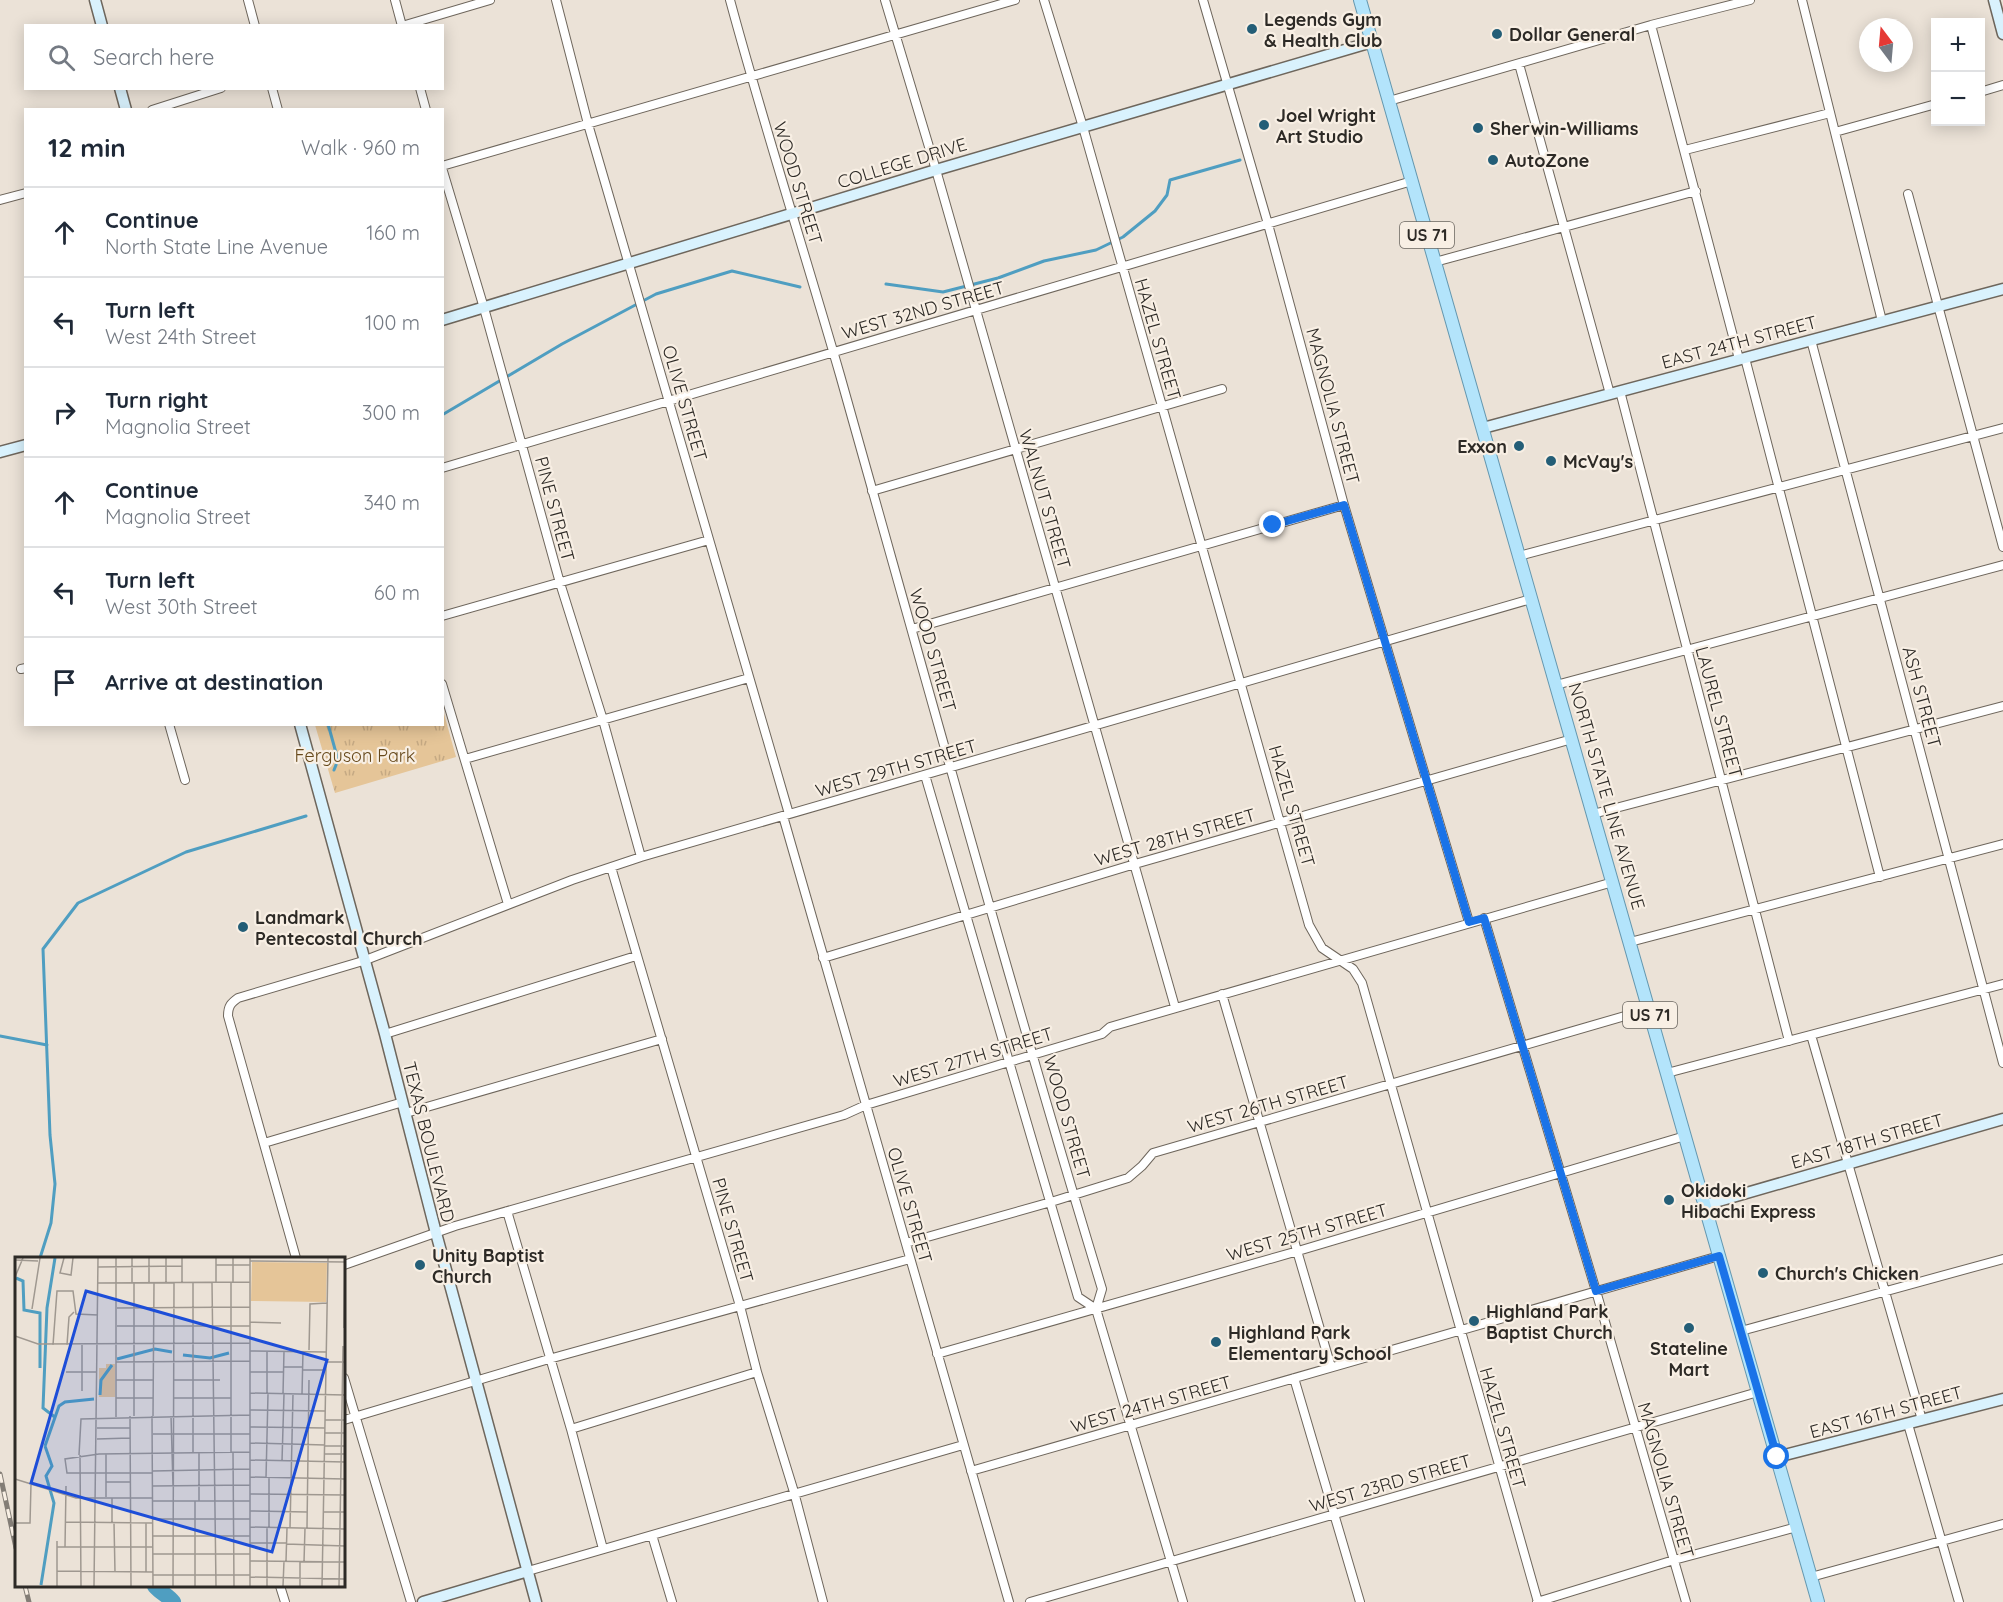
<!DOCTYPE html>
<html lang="en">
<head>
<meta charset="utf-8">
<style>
  :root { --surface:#fff; --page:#f2f2f3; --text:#1f2937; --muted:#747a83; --line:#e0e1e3 }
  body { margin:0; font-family:Quicksand,sans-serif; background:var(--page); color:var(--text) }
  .controls { position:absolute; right:18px; top:18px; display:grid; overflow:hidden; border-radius:0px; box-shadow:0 3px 15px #0003 }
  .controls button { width:54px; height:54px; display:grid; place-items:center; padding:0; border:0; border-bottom:2px solid var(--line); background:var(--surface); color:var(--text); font:30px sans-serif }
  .compass { position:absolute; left:1859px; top:18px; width:54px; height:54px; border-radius:50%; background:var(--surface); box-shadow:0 3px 15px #0003; rotate:344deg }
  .stop { position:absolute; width:18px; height:18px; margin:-14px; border:4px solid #1a73e8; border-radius:50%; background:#fff }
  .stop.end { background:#1a73e8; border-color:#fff; box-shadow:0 2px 6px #0008 }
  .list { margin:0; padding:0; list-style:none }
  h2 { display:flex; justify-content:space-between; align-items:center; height:78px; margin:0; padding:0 24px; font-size:26px }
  h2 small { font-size:20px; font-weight:400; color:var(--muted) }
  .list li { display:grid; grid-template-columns:39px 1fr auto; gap:18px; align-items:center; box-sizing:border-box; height:90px; padding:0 24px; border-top:2px solid var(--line) }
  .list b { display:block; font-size:22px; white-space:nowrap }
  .list p { margin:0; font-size:20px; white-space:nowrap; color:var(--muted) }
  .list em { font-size:20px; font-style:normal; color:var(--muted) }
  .icon { flex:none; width:33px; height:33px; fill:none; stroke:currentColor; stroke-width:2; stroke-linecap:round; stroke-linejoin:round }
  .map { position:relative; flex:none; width:2003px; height:1602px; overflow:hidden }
  .search { position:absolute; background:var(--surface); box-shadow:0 3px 15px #0003; left:24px; top:24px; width:420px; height:66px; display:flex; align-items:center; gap:15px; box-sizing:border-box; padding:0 21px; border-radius:0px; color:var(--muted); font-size:22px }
  .panel { position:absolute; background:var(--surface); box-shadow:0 3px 15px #0003; left:24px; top:108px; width:420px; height:618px; border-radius:0px }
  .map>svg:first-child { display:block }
</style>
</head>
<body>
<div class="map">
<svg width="2003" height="1602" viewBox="0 0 2003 1602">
  <defs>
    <pattern id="park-tufts" width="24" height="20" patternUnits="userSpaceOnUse" patternTransform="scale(1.5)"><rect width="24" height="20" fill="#e5c598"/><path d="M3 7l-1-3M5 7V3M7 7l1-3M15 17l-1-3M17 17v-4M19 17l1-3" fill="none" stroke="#c5a983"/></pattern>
  </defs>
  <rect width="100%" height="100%" fill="#ebe2d7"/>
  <!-- park -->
  <path fill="url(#park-tufts)" d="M443 710 456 757 335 793 315 725 442 724Z"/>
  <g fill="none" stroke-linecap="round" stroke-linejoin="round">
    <!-- stream -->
    <path stroke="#4f9ec1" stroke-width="3" d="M886 284 943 292 998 278 1044 261 1096 250 1123 237 1155 211 1167 195 1170 180 1240 160
      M442 415 562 344 656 294 732 271 800 287
      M328 724 338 760 334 770
      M0 1036 47 1045
      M40 1258 51 1223 55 1184 50 1135 43 949 78 903 186 852 306 816"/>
    <!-- river -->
    <path stroke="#4f9ec1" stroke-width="16" d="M155 1586C161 1593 169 1596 173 1602"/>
    <defs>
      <path id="street" d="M248 0 255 26
        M395 0 402 26
        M556 0 588 124 789 814
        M730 0C764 126 804 250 840 375 926 680 1010 986 1102 1289L1096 1309 1183 1602
        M885 0 936 170 1175 1007
        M1044 0 1083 127 1309 925 1322 948 1353 969 1362 983 1538 1602
        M1203 0 1268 224 1344 505 1469 922
        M1802 0 1882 321
        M1651 25 1739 359
        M402 26 490 0
        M1519 64 1610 394
        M272 88 278 110
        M420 88 426 110
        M1980 92 2003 85
        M1389 101 1651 25 1750 0
        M152 110 221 88
        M1835 132 1936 104
        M1685 150 1830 113
        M442 166 1015 0
        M442 168 484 308 560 583 603 720 641 857
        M1908 194 2003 547
        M0 200 26 193
        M1435 262 1696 191
        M1811 340 2003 1063
        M1745 358 1880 877
        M1620 391 1789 1041
        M442 468 1412 181
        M872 491 1222 389
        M1519 556 2003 428
        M442 616 709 540
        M912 629 1344 505
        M21 669 26 668
        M442 684 508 904
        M1556 685 2003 565
        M169 724 185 780
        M465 759 749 678
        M925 775 1078 1297 1096 1309
        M1593 814 2003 706
        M783 816 1009 1602
        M611 867 740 1306 757 1372 794 1492 823 1602
        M1484 918 1596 1291 1686 1602
        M1630 942 2003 844
        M823 958 1135 864 1572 739
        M1222 994 1331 1367
        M385 1034 636 956
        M1811 1035 1922 1420
        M1667 1073 2003 984
        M406 1113 662 1039
        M264 1143 403 1102
        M507 1211 571 1429 603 1549
        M906 1243 1051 1202 1128 1178 1142 1166 1153 1153 1649 1009
        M296 1258 228 1016C228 1006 231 1003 238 998L363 961 572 880 641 857 1531 599
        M344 1265 455 1226 844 1115 866 1105 1102 1034 1110 1027 1613 882
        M1741 1331 2003 1259
        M937 1354 1298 1251 1685 1136
        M344 1378 411 1602
        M1294 1378 1360 1602
        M344 1420 549 1359 910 1259
        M1908 1424 1959 1602
        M571 1429 757 1372
        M971 1471 1719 1256
        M652 1535 672 1602
        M528 1571 963 1445
        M1811 1577 2003 1524
        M280 1586 285 1602
        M1030 1602 1758 1392
        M1537 1602 1674 1560 1797 1527"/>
      <path id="secondary" d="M95 0 102 26
        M1994 0 2003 34
        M120 88 126 110
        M442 320 936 170 1372 42
        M1483 428 2003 289
        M0 452 26 445
        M300 724 385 1034 436 1233 536 1602
        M1705 1205 2003 1119
        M1777 1457 2003 1399
        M423 1602 528 1571"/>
      <path id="primary" d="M1360 0 1818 1602"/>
    </defs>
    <!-- street casing -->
    <use href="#street" stroke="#6e665c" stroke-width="10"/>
    <!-- secondary casing -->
    <use href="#secondary" stroke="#6e665c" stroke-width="13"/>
    <!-- primary casing -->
    <use href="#primary" stroke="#6497af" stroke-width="14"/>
    <!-- street -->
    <use href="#street" stroke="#fff" stroke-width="8"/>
    <!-- secondary -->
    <use href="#secondary" stroke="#d9f2fd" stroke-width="10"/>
    <!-- primary -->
    <use href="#primary" stroke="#b3e4fb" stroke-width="12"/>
    <defs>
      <path id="rail" d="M0 1474 16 1548
        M25 1586 29 1602"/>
    </defs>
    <!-- rail casing -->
    <use href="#rail" stroke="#837d76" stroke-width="5"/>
    <!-- rail -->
    <use href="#rail" stroke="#f8efe4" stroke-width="3" stroke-dasharray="9" stroke-linecap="butt"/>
  </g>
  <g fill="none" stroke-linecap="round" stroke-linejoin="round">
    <!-- route -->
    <path stroke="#1a73e8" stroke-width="8" d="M1273 525 1344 505 1469 922 1484 918 1596 1291 1719 1256 1777 1457"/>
  </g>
  <!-- markers -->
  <g fill="#245e77" stroke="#f8efe4" stroke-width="2">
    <circle cx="1252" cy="29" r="6"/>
    <circle cx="1497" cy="34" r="6"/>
    <circle cx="1264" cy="125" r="6"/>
    <circle cx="1478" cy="128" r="6"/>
    <circle cx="1493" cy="160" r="6"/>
    <circle cx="1519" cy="446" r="6"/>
    <circle cx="1551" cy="461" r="6"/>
    <circle cx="243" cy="927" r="6"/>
    <circle cx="1669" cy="1200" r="6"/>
    <circle cx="420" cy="1265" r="6"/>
    <circle cx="1763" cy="1273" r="6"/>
    <circle cx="1474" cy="1321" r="6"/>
    <circle cx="1689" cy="1328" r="6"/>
    <circle cx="1216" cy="1342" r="6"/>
  </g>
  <g text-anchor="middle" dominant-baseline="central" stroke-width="4.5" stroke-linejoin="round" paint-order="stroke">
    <!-- shield labels -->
    <g fill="#f8efe4" stroke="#6a655f" stroke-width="1.5">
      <rect x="1400" y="222" width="54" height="26" rx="4.5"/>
      <rect x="1623" y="1002" width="54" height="26" rx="4.5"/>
    </g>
    <g font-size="16" font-weight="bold" fill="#2d2a26">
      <text x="1427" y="235">US 71</text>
      <text x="1650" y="1015">US 71</text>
    </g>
    <!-- poi labels -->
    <g font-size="18" font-weight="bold" fill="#2d2a26" stroke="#f8efe4" text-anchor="start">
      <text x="1264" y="19">Legends Gym<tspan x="1264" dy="21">&amp; Health Club</tspan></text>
      <text x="1509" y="34">Dollar General</text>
      <text x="1276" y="115">Joel Wright<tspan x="1276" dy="21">Art Studio</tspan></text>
      <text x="1490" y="128">Sherwin-Williams</text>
      <text x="1505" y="160">AutoZone</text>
      <text x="1507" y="446" text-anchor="end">Exxon</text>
      <text x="1563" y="461">McVay's</text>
      <text x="255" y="917">Landmark<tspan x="255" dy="21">Pentecostal Church</tspan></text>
      <text x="1681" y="1190">Okidoki<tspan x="1681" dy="21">Hibachi Express</tspan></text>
      <text x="432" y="1255">Unity Baptist<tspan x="432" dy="21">Church</tspan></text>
      <text x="1775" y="1273">Church's Chicken</text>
      <text x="1486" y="1311">Highland Park<tspan x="1486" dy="21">Baptist Church</tspan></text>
      <text x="1228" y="1332">Highland Park<tspan x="1228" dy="21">Elementary School</tspan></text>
      <text x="1689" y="1348" text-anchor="middle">Stateline<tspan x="1689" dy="21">Mart</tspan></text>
    </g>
    <!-- street labels -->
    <g font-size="18" fill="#2d2a26" stroke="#f8efe4">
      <text transform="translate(902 163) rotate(-17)">COLLEGE DRIVE</text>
      <text transform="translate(798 183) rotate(73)">WOOD STREET</text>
      <text transform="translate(923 310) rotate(-16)">WEST 32ND STREET</text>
      <text transform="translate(1158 339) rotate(74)">HAZEL STREET</text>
      <text transform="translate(1739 342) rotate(-15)">EAST 24TH STREET</text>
      <text transform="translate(685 403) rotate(74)">OLIVE STREET</text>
      <text transform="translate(1333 406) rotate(75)">MAGNOLIA STREET</text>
      <text transform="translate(1045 499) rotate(74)">WALNUT STREET</text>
      <text transform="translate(555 509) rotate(75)">PINE STREET</text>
      <text transform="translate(933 650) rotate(74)">WOOD STREET</text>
      <text transform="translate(1922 697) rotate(75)">ASH STREET</text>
      <text transform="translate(1719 712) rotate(75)">LAUREL STREET</text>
      <text transform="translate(896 768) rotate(-16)">WEST 29TH STREET</text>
      <text transform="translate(1607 796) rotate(74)">NORTH STATE LINE AVENUE</text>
      <text transform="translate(1292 806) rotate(74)">HAZEL STREET</text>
      <text transform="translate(1175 837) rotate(-16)">WEST 28TH STREET</text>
      <text transform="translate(973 1057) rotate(-17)">WEST 27TH STREET</text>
      <text transform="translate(1268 1104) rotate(-16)">WEST 26TH STREET</text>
      <text transform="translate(1067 1117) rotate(74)">WOOD STREET</text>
      <text transform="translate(1867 1141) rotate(-16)">EAST 18TH STREET</text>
      <text transform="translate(429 1142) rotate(76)">TEXAS BOULEVARD</text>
      <text transform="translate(910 1205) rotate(74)">OLIVE STREET</text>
      <text transform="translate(733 1230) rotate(74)">PINE STREET</text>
      <text transform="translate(1307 1232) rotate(-16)">WEST 25TH STREET</text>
      <text transform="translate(1151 1404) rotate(-16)">WEST 24TH STREET</text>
      <text transform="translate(1886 1412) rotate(-15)">EAST 16TH STREET</text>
      <text transform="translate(1503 1428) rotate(74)">HAZEL STREET</text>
      <text transform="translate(1666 1480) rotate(74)">MAGNOLIA STREET</text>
      <text transform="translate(1390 1483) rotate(-16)">WEST 23RD STREET</text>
    </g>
    <!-- park labels -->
    <g font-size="18" fill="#67491b" stroke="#f8efe4">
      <text x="355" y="755">Ferguson Park</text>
    </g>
  </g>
  <!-- overview -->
  <g transform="translate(15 1257)">
    <rect width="330" height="330" fill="#ebe2d7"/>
    <path d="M237 5 312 6 311 45 236 44Z" fill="#e5c598"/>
    <path d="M91 107H100V140H84V111H91Z" fill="#e5c598"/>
    <path fill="none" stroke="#4f9ec1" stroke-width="3" d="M40 1 32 51 28 151 41 161M1 21 8 24 9 53 25 56V111M168 98 195 101 214 96M102 102 140 92 157 95M85 138 86 123 97 108M30 189 44 149 50 145 79 142M26 328 39 246 31 219 37 209 30 189"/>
    <path fill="none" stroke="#9f9890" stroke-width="1.5" d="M49 1 45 16 56 18 58 1M201 1V25M0 3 23 4M235 4 330 5M201 8H235M83 10 167 9M0 20 8 1M216 25V195M218 25V1M83 26 235 25M117 26V1M134 26V1M151 26V1M167 26V1M197 26 201 329M102 51 235 50M0 52V79L23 87 235 86M17 52 25 1M235 65 266 66M102 69H235M329 71 330 1M38 88 42 34H58L61 57 83 58M52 88 54 60 59 55M294 93 295 47 312 46M235 94 311 95M101 105 235 104M311 105H330M269 110H288M288 113H311M51 115H81M235 115H269M101 123H138M159 123H205M67 134V88M235 136 330 138M252 137V94M268 137 269 94M287 137 288 94M101 141H138M159 141H216M235 153 310 154M115 159 116 329M119 159V26M137 159 138 329M138 159 139 26M156 159 158 229M101 160V1M310 163H330M235 170 310 171M82 171H115M310 176H330M138 177H235M82 182 115 181M235 186 310 188M310 189H330M178 195V26M184 195V244M218 195 219 329M309 197H330M64 198 66 162 235 158M65 198 66 329M235 203 330 205M267 204 269 137M138 214 235 212M137 216H52L50 202 84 197 235 195M235 220 330 222M251 221 253 137M254 221V271M0 222 61 241H138M91 225H115M138 229 235 228M235 237 330 238M91 240V197M97 241V265M138 244H235M180 244V329M235 254 292 255M308 255H330M138 262H235M50 265 138 266M0 266H15L16 227M99 266 100 315M235 270 330 272M275 271 278 137M292 271 294 123M138 279H235M42 284V329M235 286H271M271 287 330 289M42 290H138M50 290 51 229M138 297H235M235 304 330 305M271 304 272 271M289 305 290 271M42 314 138 315M131 315V266M138 318H235M235 320 330 322M79 329 83 1M158 329 159 26M235 329V1M252 329V271M268 329 269 304M285 329V304M307 329 313 1M324 329 328 89"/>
    <path fill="#1d4ed8" fill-opacity="0.15" stroke="#1d4ed8" stroke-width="3" d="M71 34 312 103 257 295 16 226Z"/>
    <rect width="330" height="330" fill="none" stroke="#2d2a26" stroke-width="3"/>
  </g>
</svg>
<div class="controls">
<button>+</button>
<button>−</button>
</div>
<svg class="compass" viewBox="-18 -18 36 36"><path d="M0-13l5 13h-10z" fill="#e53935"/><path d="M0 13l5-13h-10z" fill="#747a83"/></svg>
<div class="stop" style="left:1777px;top:1457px"></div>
<div class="stop end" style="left:1273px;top:525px"></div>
<div class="search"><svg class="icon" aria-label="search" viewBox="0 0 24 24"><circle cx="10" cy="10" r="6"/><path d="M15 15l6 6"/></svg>Search here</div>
<section class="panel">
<h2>12 min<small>Walk · 960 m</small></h2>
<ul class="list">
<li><svg class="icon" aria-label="ahead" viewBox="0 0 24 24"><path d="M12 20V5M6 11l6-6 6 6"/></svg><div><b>Continue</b><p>North State Line Avenue</p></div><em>160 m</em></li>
<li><svg class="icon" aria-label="left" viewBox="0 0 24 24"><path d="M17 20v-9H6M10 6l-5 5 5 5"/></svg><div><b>Turn left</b><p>West 24th Street</p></div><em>100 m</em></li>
<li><svg class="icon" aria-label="right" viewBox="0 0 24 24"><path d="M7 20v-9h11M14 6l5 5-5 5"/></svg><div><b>Turn right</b><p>Magnolia Street</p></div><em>300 m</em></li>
<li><svg class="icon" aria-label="ahead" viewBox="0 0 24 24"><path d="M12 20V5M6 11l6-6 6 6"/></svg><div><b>Continue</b><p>Magnolia Street</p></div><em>340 m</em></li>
<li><svg class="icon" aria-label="left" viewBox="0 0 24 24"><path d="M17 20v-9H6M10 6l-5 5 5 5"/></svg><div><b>Turn left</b><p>West 30th Street</p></div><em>60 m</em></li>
<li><svg class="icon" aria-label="arrive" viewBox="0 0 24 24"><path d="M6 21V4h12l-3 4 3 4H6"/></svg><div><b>Arrive at destination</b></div></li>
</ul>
</section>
</div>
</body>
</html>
